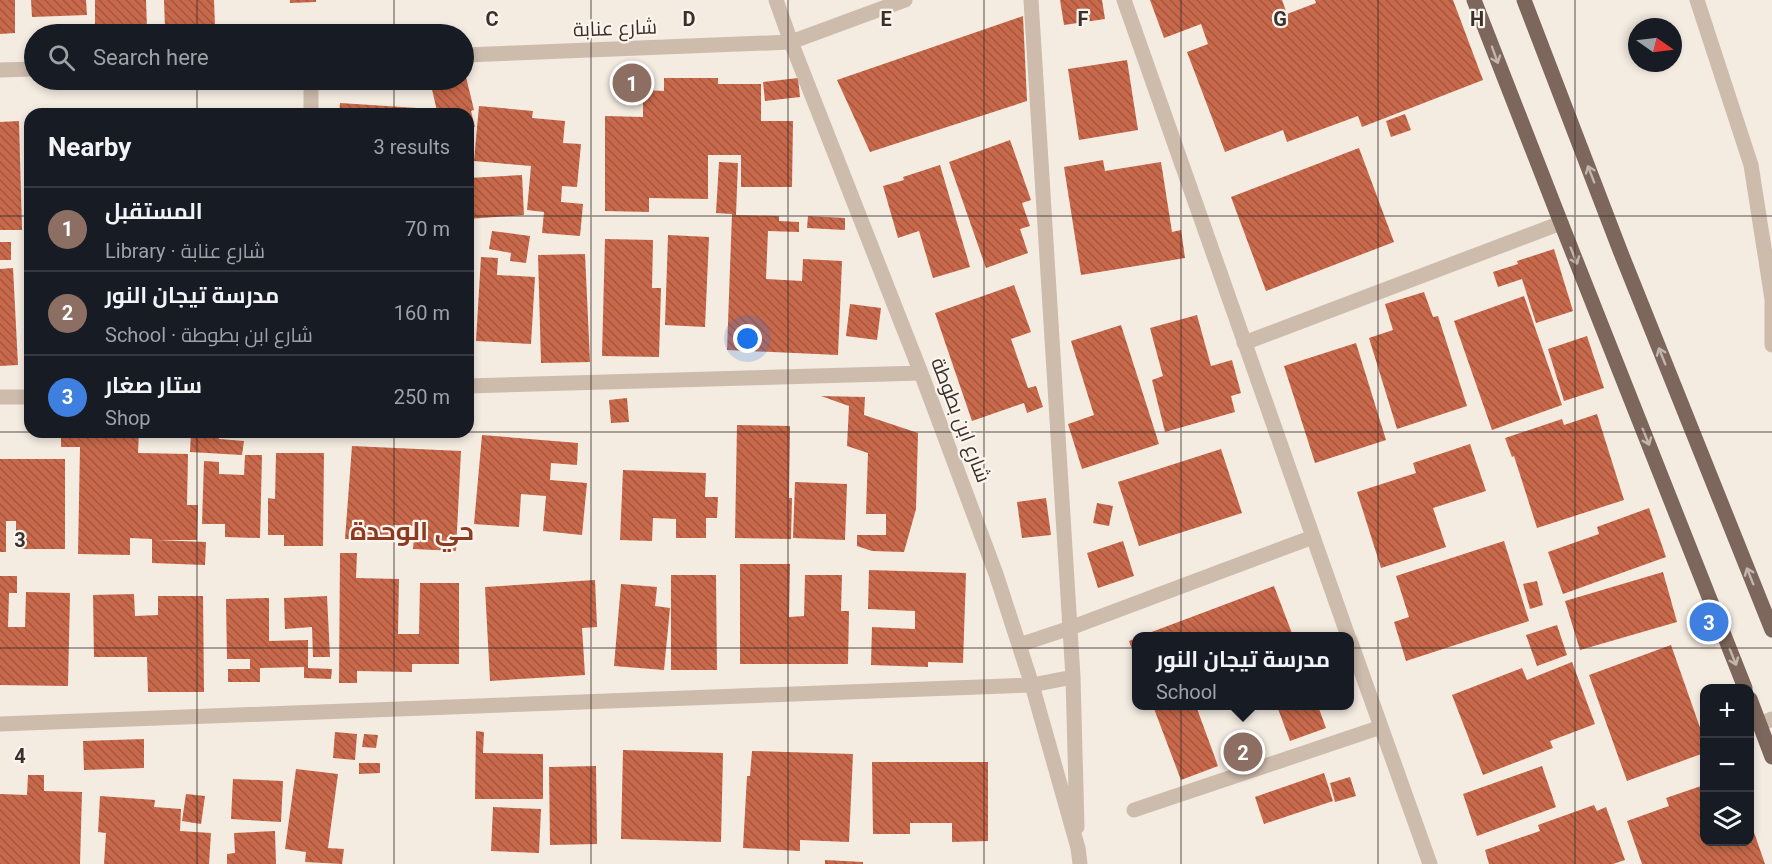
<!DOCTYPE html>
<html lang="en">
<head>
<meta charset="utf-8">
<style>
  :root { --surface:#171b24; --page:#242831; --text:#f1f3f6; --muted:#9ea1a6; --line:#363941; --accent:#0b8043 }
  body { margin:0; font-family:Roboto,Cairo,sans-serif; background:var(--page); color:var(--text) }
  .controls { position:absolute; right:18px; bottom:18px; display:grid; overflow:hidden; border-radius:12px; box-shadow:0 3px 9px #0003 }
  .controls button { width:54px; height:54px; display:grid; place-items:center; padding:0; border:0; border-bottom:2px solid var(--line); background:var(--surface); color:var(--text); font:30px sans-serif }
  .compass { position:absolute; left:1628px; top:18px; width:54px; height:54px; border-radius:50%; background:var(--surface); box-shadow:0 3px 9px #0003; rotate:104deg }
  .you { position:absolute; left:748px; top:339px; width:21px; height:21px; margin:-15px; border:4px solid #fff; border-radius:50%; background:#1a73e8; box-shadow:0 0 0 9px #1a73e833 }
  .badge { display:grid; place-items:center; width:39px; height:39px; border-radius:50%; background:var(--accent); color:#fff; font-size:20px; font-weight:700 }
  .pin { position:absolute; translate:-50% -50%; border:3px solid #fff; box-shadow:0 2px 6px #0006 }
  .popup { position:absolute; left:1132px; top:632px; width:222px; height:78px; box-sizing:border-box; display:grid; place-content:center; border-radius:12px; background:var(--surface); filter:drop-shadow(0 2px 4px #0005); font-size:20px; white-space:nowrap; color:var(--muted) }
  .popup b { font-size:22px; color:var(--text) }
  .popup::after { content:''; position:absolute; left:50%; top:100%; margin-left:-12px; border:12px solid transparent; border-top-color:var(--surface) }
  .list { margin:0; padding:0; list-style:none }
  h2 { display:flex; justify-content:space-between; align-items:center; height:78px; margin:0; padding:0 24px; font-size:26px }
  h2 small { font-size:20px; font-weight:400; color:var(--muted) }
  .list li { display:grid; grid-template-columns:39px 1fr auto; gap:18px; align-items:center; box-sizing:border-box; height:84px; padding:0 24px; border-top:2px solid var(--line) }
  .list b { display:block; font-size:22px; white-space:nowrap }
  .list p { margin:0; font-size:20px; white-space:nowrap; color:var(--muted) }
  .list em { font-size:20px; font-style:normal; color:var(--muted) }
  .icon { flex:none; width:33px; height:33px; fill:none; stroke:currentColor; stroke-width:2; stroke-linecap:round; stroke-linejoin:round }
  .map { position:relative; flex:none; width:1772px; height:864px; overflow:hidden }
  .search { position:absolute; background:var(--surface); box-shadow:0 3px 9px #0003; left:24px; top:24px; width:450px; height:66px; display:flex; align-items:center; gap:15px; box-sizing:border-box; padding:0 21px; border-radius:33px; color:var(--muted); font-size:22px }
  .panel { position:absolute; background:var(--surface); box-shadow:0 3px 9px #0003; left:24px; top:108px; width:450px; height:330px; border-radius:18px }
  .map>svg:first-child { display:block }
</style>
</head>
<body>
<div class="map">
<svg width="1772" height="864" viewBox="0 0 1772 864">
  <defs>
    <pattern id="building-back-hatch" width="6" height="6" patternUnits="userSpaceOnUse" patternTransform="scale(1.5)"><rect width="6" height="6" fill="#c8694b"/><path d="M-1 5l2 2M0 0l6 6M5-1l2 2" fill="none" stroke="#a4573f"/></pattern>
  </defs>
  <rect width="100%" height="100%" fill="#f4ebe1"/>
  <!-- building -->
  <path fill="url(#building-back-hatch)" d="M0 0H15V33L0 34Z
    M31 0H86L87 15 32 17Z
    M95 0H146L147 29 95 30Z
    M164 0H214L215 26 165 28Z
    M290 0H316V2L290 3Z
    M1060 0H1102L1105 19 1064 25Z
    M1150 0H1282L1287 14 1316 3 1315 0H1453L1483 80 1362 127 1358 116 1287 142 1283 130 1225 152 1187 52 1208 44 1201 24 1164 38Z
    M1023 16 1027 101 870 152 837 80Z
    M1127 60 1138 130 1079 140 1068 69Z
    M466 77 474 110 471 111 475 127 468 128V114H452L451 108 437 111 431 85 464 80Z
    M664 78H718V84H761V121H793L792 187H741V155H708V199L649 198V212L605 211V116L643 117V90L664 91Z
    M798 78 800 97 765 101 763 82Z
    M340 103 432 109 431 114H339Z
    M479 106 533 111 532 118 565 121 563 143 581 144 577 187 562 186 561 202 583 204 580 236 542 233 544 212 527 210 531 166 474 161Z
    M1405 114 1411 130 1391 137 1386 121Z
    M19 121 22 230H0V122Z
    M1010 140 1031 200 1022 203 1030 226 1020 229 1028 253 986 268 949 162Z
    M1359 148 1394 242 1266 291 1231 197Z
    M1103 160 1105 171 1161 162 1172 232 1181 230 1185 258 1081 275 1064 167Z
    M719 162 738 163 736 215 779 216V221L799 222V232L768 231 766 279 802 281 803 259 842 261 838 355 727 350 732 214 716 213Z
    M940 165 970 267 933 278 919 231 898 238 883 186 904 180 903 177Z
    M522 175 524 215 468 219V178Z
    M808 216 845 218V230L807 228Z
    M492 231 530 236 526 263 510 261 511 253 489 249Z
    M668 235 709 237 705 327 665 325Z
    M605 239 653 240 652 288H661L659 357 602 356Z
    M0 242H11V260H0Z
    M1554 249 1573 311 1536 323 1522 279 1498 287 1493 272 1518 264 1517 261Z
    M585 254 590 362 541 363 538 255Z
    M481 257 498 258 497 275 535 277 531 344 476 341Z
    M13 268 18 365 0 366V269Z
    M1014 285 1031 332 1011 339 1028 388 1036 386 1043 407 1027 413 1024 403 972 421 935 313Z
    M1424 292 1433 317 1438 316 1467 406 1397 429 1369 338 1393 330 1385 304Z
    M1524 296 1562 405 1492 430 1454 321Z
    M850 304 881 308 877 340 846 336Z
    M1197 315 1211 366 1232 360 1241 393 1231 396 1235 412 1165 432 1152 380 1163 376 1150 328Z
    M1121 325 1159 444 1082 469 1068 424 1094 415 1071 341Z
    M1587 336 1604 388 1564 401 1548 349Z
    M1356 343 1386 440 1315 463 1284 366Z
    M821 396 865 397 864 415 918 433 916 509 904 552 872 551 857 546V535H886V514H866L868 453 847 446 849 406Z
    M627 398 629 422 611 423 609 400Z
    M1597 414 1624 500 1537 528 1514 456 1512 457 1505 438 1562 419 1564 425Z
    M737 425 790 426 789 498H792L791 539 735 538Z
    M61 432H139L138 453 188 454 187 505H198L197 540H155L206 542 205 565 152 563V539L130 538V555L78 554 80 447H61Z
    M191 432H219V439L244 441 242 455 190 452Z
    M482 435 578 443 577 465 551 463 550 480 587 483 582 535 543 531 546 496 521 494 519 527 474 524Z
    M1470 444 1486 491 1433 508 1446 547 1381 568 1357 492 1416 473 1413 463Z
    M352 446 461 451 456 551 413 549 415 526 393 525 392 541 345 539Z
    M1221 449 1242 513 1139 546 1118 482Z
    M276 453H324L323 546H284V535H268V498L275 499Z
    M245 455H262L260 538 225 537V524H202L204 461 219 462V474L244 475Z
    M0 459H65V549H16V521H6V552H0Z
    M623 470 706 473 705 497H718L717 518H706V538H676V519L653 518 652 541 620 540Z
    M795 482 847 484 845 540 793 538Z
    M1046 498 1051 535 1022 538 1017 502Z
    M1097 503 1113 506 1109 526 1093 523Z
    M1649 508 1666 557 1563 594 1548 552 1599 534 1597 527Z
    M1123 541 1134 576 1098 588 1087 553Z
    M1504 541 1529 621 1406 661 1394 622 1409 617 1396 576Z
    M340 553H357L356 578 399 579 398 634H419L420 583H459V664H412V672L357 671V683H339Z
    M740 564H790L789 617 804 616 805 575H842L841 611H849L848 664H740Z
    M869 570 966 573 963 663 928 662V667L871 665 872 627 915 629V611L868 609Z
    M1663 572 1677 622 1580 650 1565 601Z
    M671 575H716L717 670H671Z
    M0 576H17V593H9L8 627H25L26 592 70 593 68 686 0 685Z
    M595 580 597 627 582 628 585 675 490 681 485 587Z
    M1537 581 1543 605 1530 609 1523 584Z
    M621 584 657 587 655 606 670 608 664 670 614 666Z
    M1274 586 1293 636H1251L1250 633 1240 636H1141Z
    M134 594 135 616 158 615V596H203L204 692H148L147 657H94L93 595Z
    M327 596 330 657H313L312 627 285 629 284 598Z
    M269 598V641L308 640V668L332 669 331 679 304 678V667L260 668V682H228V669H250V659H227L226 599Z
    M1557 625 1567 655 1537 666 1526 635Z
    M1136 638V660L1129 641Z
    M1671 645 1704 739V753L1627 781 1589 675Z
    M1572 662 1595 724 1550 741 1553 748 1483 775 1452 695 1522 668 1527 680Z
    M1153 706H1196L1218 766 1181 780Z
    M1277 706H1318L1326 728 1290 741Z
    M476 731 484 732 483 753 543 754V799H475Z
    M335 732 357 734 355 760 333 758Z
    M364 734 378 735 376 748 362 747Z
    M144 739V768L84 770 83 741Z
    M623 750 723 753 721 842 621 839Z
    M752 751 853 754 849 842 800 840V851L743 848 747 776H750Z
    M872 762H988V841L952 842V823H910V834H873Z
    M359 763H380V773L359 774Z
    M596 766 597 844 550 845 549 767Z
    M1542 766 1556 807 1477 836 1463 794Z
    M296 769 338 774 328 848 344 849 342 864 305 862 306 852 285 849Z
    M1324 773 1333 801 1264 824 1255 797Z
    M28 775H44V791L82 792 80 864H0V794L27 795Z
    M1350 777 1356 796 1335 802 1330 783Z
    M233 779 283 781 281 822 231 819Z
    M1704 785V842H1750V821L1765 864H1642L1627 821 1669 806 1666 798Z
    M186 794 205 796 201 824 182 821Z
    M100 796 155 800 154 807 181 809 180 831 211 833 209 864H104L106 833 98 832Z
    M1594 805 1597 811 1606 807 1625 860 1613 864H1489L1485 850 1540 831 1538 825Z
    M493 807 541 809 539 853 491 851Z
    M275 831 276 864H227V854L235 853 234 833Z
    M825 860 863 862V864H825Z"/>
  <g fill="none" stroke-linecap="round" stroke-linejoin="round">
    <!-- minor -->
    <path stroke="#cdbbac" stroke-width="15" d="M776 0 791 42 921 373 996 574 1032 685 1078 848 1080 864
      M1031 0 1073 677 1077 827
      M1124 0 1348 636
      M1697 0 1751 165 1772 299V345
      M464 55 791 42 905 0
      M0 70 34 69
      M311 80V114
      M1244 343 1561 223
      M468 386 921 373
      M0 397H30
      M1350 640 1430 864
      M1019 645 1070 628 1313 537
      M0 724 1032 685 1073 677
      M1760 724 1772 719
      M1134 810 1381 727"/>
    <!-- major -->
    <path stroke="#7d675c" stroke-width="15" d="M1474 0 1561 223 1745 688
      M1524 0 1621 253 1772 630
      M1750 699 1772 757"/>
  </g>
  <!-- one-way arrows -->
  <defs><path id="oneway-shaft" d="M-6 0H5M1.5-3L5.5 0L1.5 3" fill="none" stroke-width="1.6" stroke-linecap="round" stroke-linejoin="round" transform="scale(1.5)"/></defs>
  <g stroke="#c2b5ac">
    <use href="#oneway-shaft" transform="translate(1495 55) rotate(70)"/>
    <use href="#oneway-shaft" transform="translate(1591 174) rotate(-111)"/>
    <use href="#oneway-shaft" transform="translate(1574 256) rotate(68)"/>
    <use href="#oneway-shaft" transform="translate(1662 356) rotate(-112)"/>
    <use href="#oneway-shaft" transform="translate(1646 437) rotate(68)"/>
    <use href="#oneway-shaft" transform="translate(1750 576) rotate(-112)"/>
    <use href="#oneway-shaft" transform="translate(1733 657) rotate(68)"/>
  </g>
  <!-- grid -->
  <path fill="none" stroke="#3b302b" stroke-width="1.5" stroke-opacity="0.55" d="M197 0V34M394 0V34M591 0V864M788 0V864M984 0V864M1181 0V864M1378 0V864M1575 0V864M197 80V114M394 80V114M0 216H30M468 216H1772M0 432H30M30 432H468M197 432V864M394 432V864M468 432H1772M0 648H1772"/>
  <g text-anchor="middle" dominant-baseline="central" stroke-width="4.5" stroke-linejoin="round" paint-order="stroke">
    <!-- street labels -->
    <g font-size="20" fill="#3b302b" stroke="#fbf5ee">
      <text transform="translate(615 28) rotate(-2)">شارع عنابة</text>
      <text transform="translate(961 420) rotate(69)">شارع ابن بطوطة</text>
    </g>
    <!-- district labels -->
    <g font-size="26" font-weight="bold" fill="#8c3b22" stroke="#fbf5ee">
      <text x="412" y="531">حي الوحدة</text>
    </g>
  </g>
  <g font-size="20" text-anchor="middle" font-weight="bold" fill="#3b302b" stroke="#fbf5ee" stroke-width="4.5" stroke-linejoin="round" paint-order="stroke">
    <text x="492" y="26">C</text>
    <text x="689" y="26">D</text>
    <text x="886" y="26">E</text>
    <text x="1083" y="26">F</text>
    <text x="1280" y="26">G</text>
    <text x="1477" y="26">H</text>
    <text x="20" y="547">3</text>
    <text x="20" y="763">4</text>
  </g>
</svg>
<div class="controls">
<button>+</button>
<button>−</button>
<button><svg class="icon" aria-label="layers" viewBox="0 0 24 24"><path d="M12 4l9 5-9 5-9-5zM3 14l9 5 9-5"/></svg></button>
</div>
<svg class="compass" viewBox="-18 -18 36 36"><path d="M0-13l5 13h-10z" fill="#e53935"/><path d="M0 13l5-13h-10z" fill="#9ea1a6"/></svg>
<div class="you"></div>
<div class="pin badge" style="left:632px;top:83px;background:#8d6e63">1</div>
<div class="pin badge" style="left:1243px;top:752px;background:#8d6e63">2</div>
<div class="popup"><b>مدرسة تيجان النور</b>School</div>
<div class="pin badge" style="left:1709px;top:622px;background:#3f7fe0">3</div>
<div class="search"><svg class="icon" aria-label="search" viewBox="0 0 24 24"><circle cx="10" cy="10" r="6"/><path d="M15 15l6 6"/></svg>Search here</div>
<section class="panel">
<h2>Nearby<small>3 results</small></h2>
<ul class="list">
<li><span class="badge" style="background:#8d6e63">1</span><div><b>المستقبل</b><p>Library · شارع عنابة</p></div><em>70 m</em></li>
<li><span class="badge" style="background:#8d6e63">2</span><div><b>مدرسة تيجان النور</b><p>School · شارع ابن بطوطة</p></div><em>160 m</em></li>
<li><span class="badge" style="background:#3f7fe0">3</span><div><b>ستار صغار</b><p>Shop</p></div><em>250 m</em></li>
</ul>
</section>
</div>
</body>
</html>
